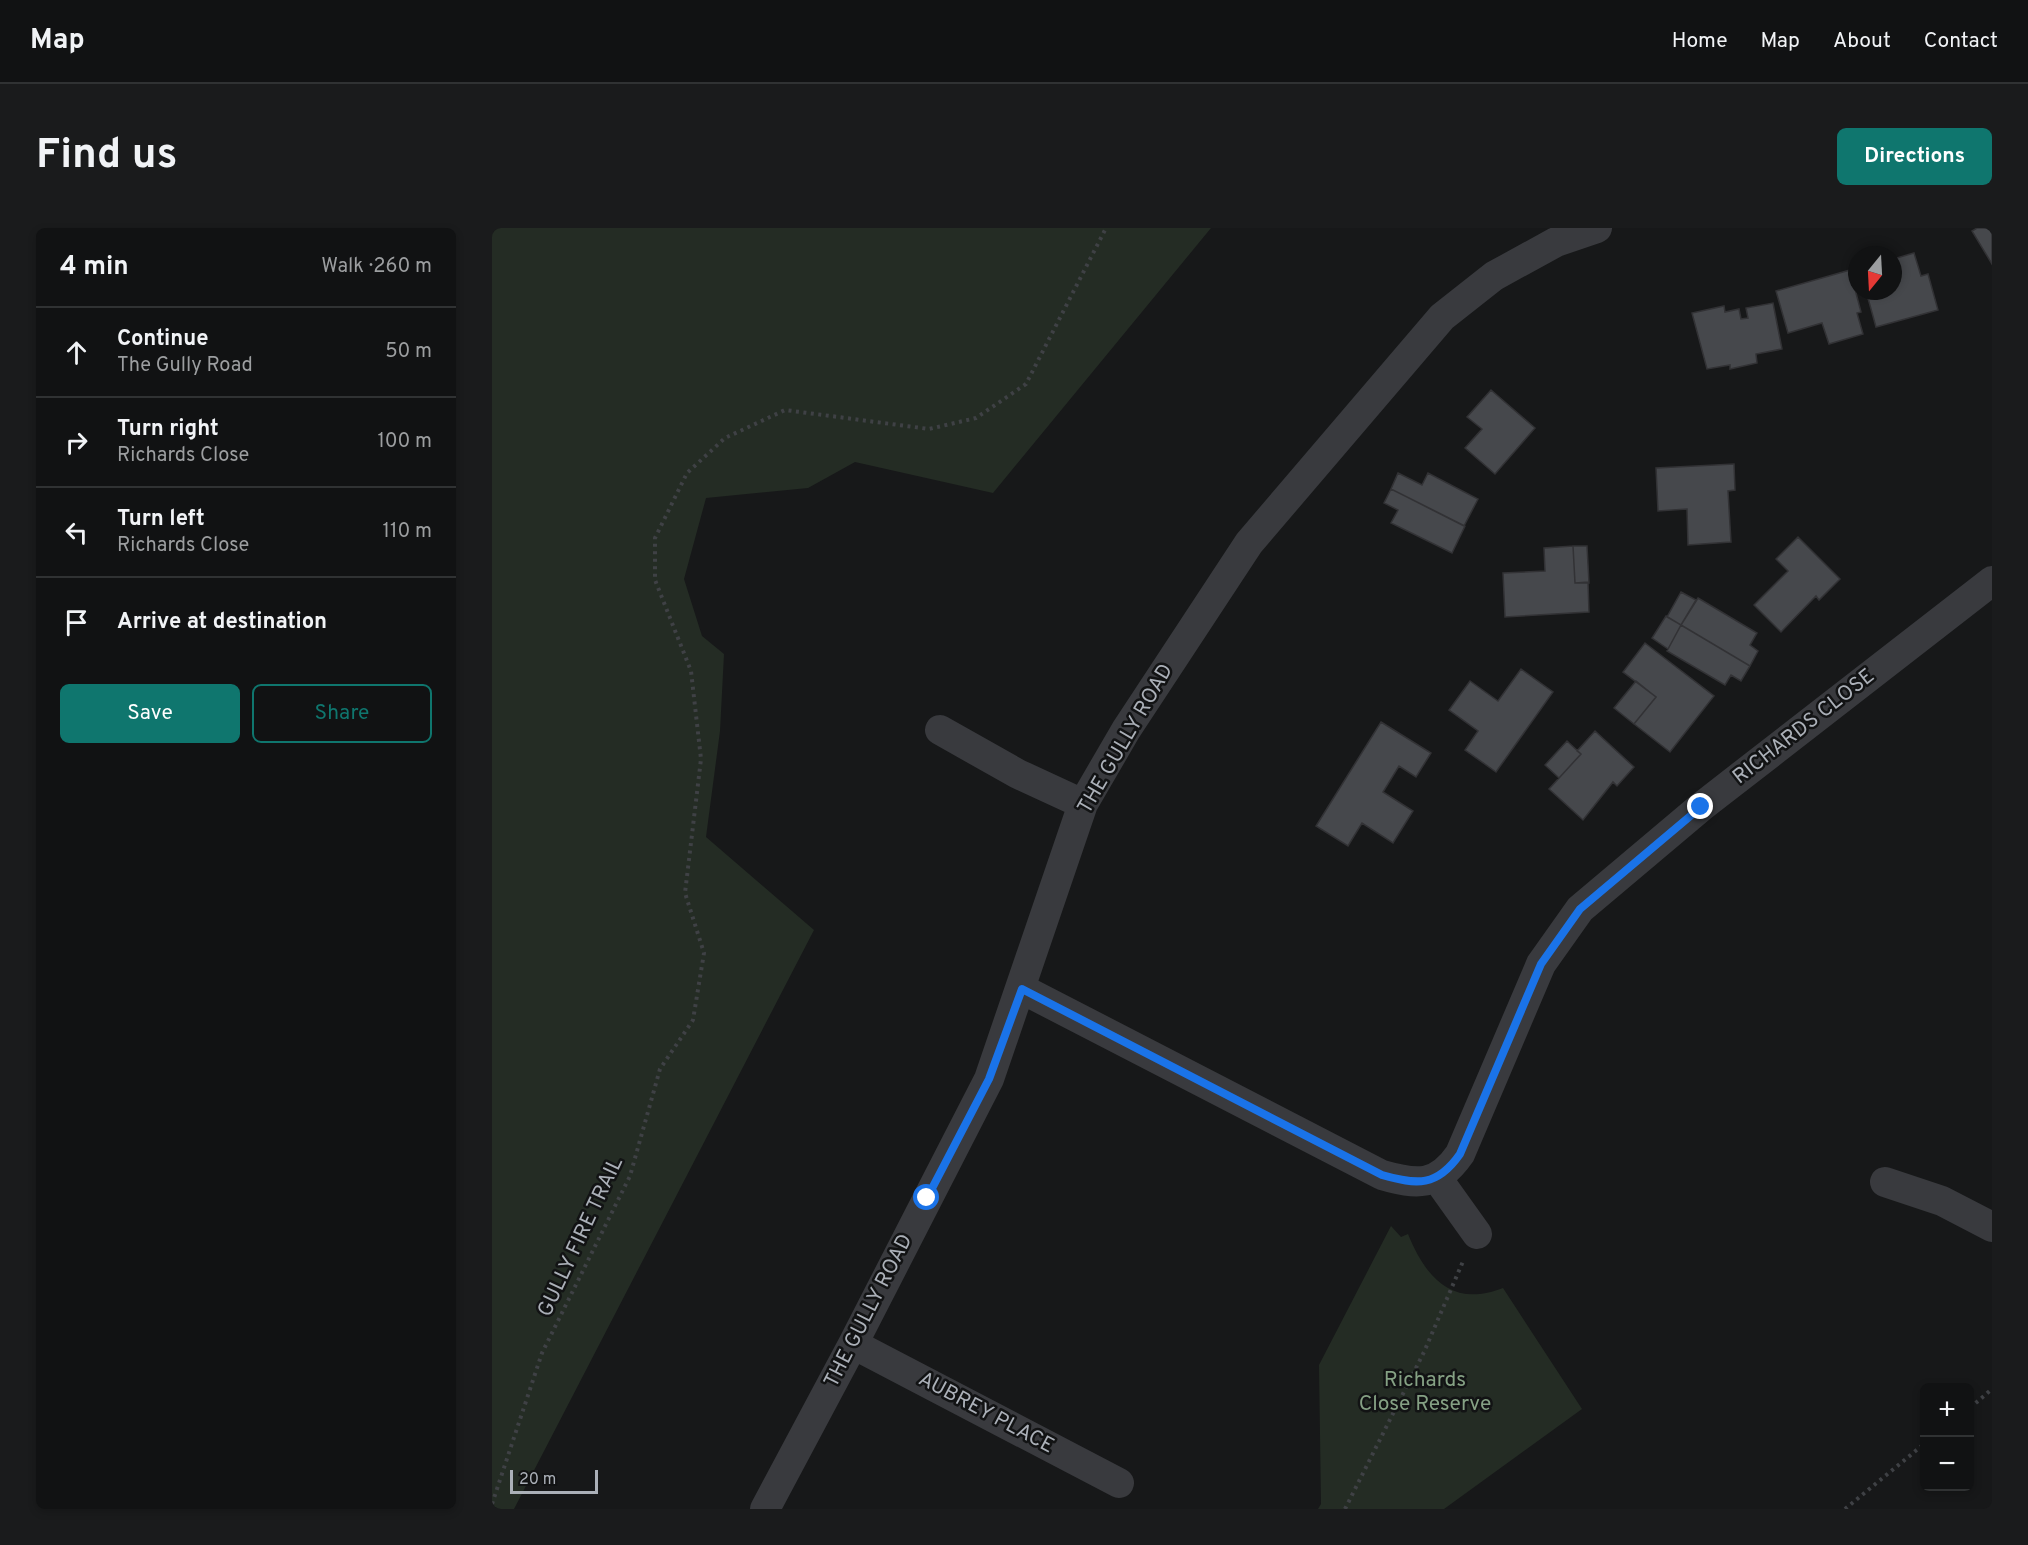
<!DOCTYPE html>
<html lang="en">
<head>
<meta charset="utf-8">
<style>
  :root { --surface:#111213; --page:#1a1b1c; --text:#f1f3f6; --muted:#9c9ea0; --line:#303233; --accent:#0f766e }
  body { margin:0; font-family:Overpass,sans-serif; background:var(--page); color:var(--text) }
  .controls { position:absolute; right:18px; bottom:18px; display:grid; overflow:hidden; border-radius:9px; box-shadow:0 3px 9px #0003 }
  .controls button { width:54px; height:54px; display:grid; place-items:center; padding:0; border:0; border-bottom:2px solid var(--line); background:var(--surface); color:var(--text); font:30px sans-serif }
  .compass { position:absolute; left:1356px; top:18px; width:54px; height:54px; border-radius:50%; background:var(--surface); box-shadow:0 3px 9px #0003; rotate:198deg }
  .scale { position:absolute; left:18px; bottom:15px; width:88px; box-sizing:border-box; padding-left:6px; border:3px solid #abb0b8; border-top:0; font-size:16px; line-height:21px; white-space:nowrap; color:#abb0b8; -webkit-text-stroke:4px #121314; paint-order:stroke }
  .stop { position:absolute; width:18px; height:18px; margin:-14px; border:4px solid #1a73e8; border-radius:50%; background:#fff }
  .stop.end { background:#1a73e8; border-color:#fff; box-shadow:0 2px 6px #0008 }
  .list { margin:0; padding:0; list-style:none }
  h2 { display:flex; justify-content:space-between; align-items:center; height:78px; margin:0; padding:0 24px; font-size:26px }
  h2 small { font-size:20px; font-weight:400; color:var(--muted) }
  .list li { display:grid; grid-template-columns:39px 1fr auto; gap:18px; align-items:center; box-sizing:border-box; height:90px; padding:0 24px; border-top:2px solid var(--line) }
  .list b { display:block; font-size:22px; white-space:nowrap }
  .list p { margin:0; font-size:20px; white-space:nowrap; color:var(--muted) }
  .list em { font-size:20px; font-style:normal; color:var(--muted) }
  .actions { display:flex; gap:12px; padding:18px 24px }
  .actions a { flex:1; padding:14px 0; border:2px solid var(--accent); border-radius:9px; text-align:center; font-size:21px; color:var(--accent) }
  .actions .main { background:var(--accent); color:#fff }
  .icon { flex:none; width:33px; height:33px; fill:none; stroke:currentColor; stroke-width:2; stroke-linecap:round; stroke-linejoin:round }
  .map { position:relative; flex:none; width:1500px; height:1281px; overflow:hidden; border-radius:9px }
  header { display:flex; align-items:center; gap:36px; box-sizing:border-box; height:84px; padding:0 30px; background:var(--surface); border-bottom:2px solid var(--line) }
  header strong { font-size:28px }
  nav { display:flex; gap:33px; margin-inline-start:auto; font-size:21px }
  .intro { display:flex; align-items:center; justify-content:space-between; box-sizing:border-box; height:144px; padding:0 36px }
  h1 { margin:0; font-size:42px }
  .button { padding:15px 27px; border-radius:9px; background:var(--accent); color:#fff; font-size:21px; font-weight:700 }
  main { display:flex; gap:36px; padding:0 36px }
  aside { flex:1; background:var(--surface); border-radius:9px; box-shadow:0 3px 9px #0003 }
  .map>svg:first-child { display:block }
</style>
</head>
<body>
<header>
<strong>Map</strong>
<nav><a>Home</a><a>Map</a><a>About</a><a>Contact</a></nav>
</header>
<div class="intro"><h1>Find us</h1><a class="button">Directions</a></div>
<main>
<aside>
<h2>4 min<small>Walk · 260 m</small></h2>
<ul class="list">
<li><svg class="icon" aria-label="ahead" viewBox="0 0 24 24"><path d="M12 20V5M6 11l6-6 6 6"/></svg><div><b>Continue</b><p>The Gully Road</p></div><em>50 m</em></li>
<li><svg class="icon" aria-label="right" viewBox="0 0 24 24"><path d="M7 20v-9h11M14 6l5 5-5 5"/></svg><div><b>Turn right</b><p>Richards Close</p></div><em>100 m</em></li>
<li><svg class="icon" aria-label="left" viewBox="0 0 24 24"><path d="M17 20v-9H6M10 6l-5 5 5 5"/></svg><div><b>Turn left</b><p>Richards Close</p></div><em>110 m</em></li>
<li><svg class="icon" aria-label="arrive" viewBox="0 0 24 24"><path d="M6 21V4h12l-3 4 3 4H6"/></svg><div><b>Arrive at destination</b></div></li>
</ul>
<div class="actions"><a class="main">Save</a><a>Share</a></div>
</aside>
<div class="map">
<svg width="1500" height="1281" viewBox="0 0 1500 1281">
  <rect width="100%" height="100%" fill="#171819"/>
  <!-- green -->
  <path fill="#242c24" d="M0 0H719L501 265 363 234 316 260 214 270 192 351 210 408 232 426 228 503 214 609 322 702 22 1281H0Z
    M899 998 909 1009 916 1006C934 1050 960 1080 1011 1060L1090 1181 952 1281H826L829 1276 827 1137Z"/>
  <!-- building -->
  <path fill="#46484c" stroke="#323235" stroke-width="1.5" d="M1485 0H1500V36L1480 3Z
    M1422 25 1429 48 1436 46 1446 82 1384 99 1374 63H1401V31Z
    M1358 42 1369 84 1365 85 1371 106 1337 116 1330 95 1296 105 1284 63Z
    M1281 75 1290 121 1264 126 1265 135 1238 141V137L1215 141 1200 85 1232 78 1233 84 1247 81 1249 91 1256 90 1254 80Z
    M999 162 1043 200 1003 246 973 220 990 201 975 189Z
    M1242 236 1243 262 1236 263 1239 314 1196 317 1195 281 1166 283 1164 240Z
    M906 245 930 257 936 245 986 271 972 298 899 261Z
    M899 261 973 298 960 325 899 295 906 282 892 275Z
    M1306 309 1348 351 1327 372 1324 368 1289 404 1262 377 1296 343 1284 331Z
    M1081 318 1083 355 1096 354 1097 384 1013 389 1011 345 1053 343 1052 320Z
    M1081 318H1095L1097 355H1083Z
    M1189 364 1204 372 1189 397 1175 389Z
    M1206 370 1265 405 1258 417 1266 423 1258 438 1189 397Z
    M1174 388 1189 397 1176 421 1160 410Z
    M1189 397 1258 438 1249 453 1239 447 1233 457 1175 423Z
    M1153 415 1222 468 1178 524 1142 496 1164 469 1131 444Z
    M1029 441 1061 464 1004 544 973 522 986 503 957 482 978 453 1006 473Z
    M1144 453 1164 469 1142 496 1122 480Z
    M889 494 939 525 924 549 907 538 891 564 921 583 901 615 870 595 856 618 824 598Z
    M1103 503 1142 539 1125 558 1121 554 1091 592 1057 561 1089 526 1085 523Z
    M1075 513 1089 526 1067 550 1053 537Z"/>
  <g fill="none" stroke-linecap="round" stroke-linejoin="round">
    <!-- path -->
    <path stroke="#3f4145" stroke-width="4" stroke-dasharray="3 4.5" stroke-linecap="butt" d="M1478 1180 1500 1161
      M0 1276 50 1125 138 948 168 841 201 792 212 725 193 665 209 531 199 443 163 352V310L195 245 233 210 293 182 437 201 484 190 534 156 614 0
      M853 1281 932 1124 972 1031
      M1353 1281 1432 1216"/>
    <!-- street -->
    <path stroke="#393a3e" stroke-width="30" d="M448 502 526 546 591 576
      M530 761 890 947C925 957 945 959 968 926L1049 736 1088 681 1209 579 1500 353
      M945 950 985 1006
      M1393 954 1450 973 1500 999
      M361 1116 627 1255
      M273 1281 361 1116 497 851 591 576 634 502 757 315 950 89 1002 48 1064 14 1105 0"/>
  </g>
  <g fill="none" stroke-linecap="round" stroke-linejoin="round">
    <!-- route -->
    <path stroke="#1a73e8" stroke-width="8" d="M435 970 497 851 530 761 890 947C925 957 945 959 968 926L1049 736 1088 681 1209 579"/>
  </g>
  <g text-anchor="middle" dominant-baseline="central" stroke-width="5" stroke-linejoin="round" paint-order="stroke">
    <!-- street labels -->
    <g font-size="21" fill="#abb0b8" stroke="#121314">
      <text transform="translate(1312 499) rotate(-38)">RICHARDS CLOSE</text>
      <text transform="translate(634 511) rotate(-60)">THE GULLY ROAD</text>
      <text transform="translate(89 1009) rotate(-65)">GULLY FIRE TRAIL</text>
      <text transform="translate(377 1083) rotate(-63)">THE GULLY ROAD</text>
      <text transform="translate(494 1185) rotate(28)">AUBREY PLACE</text>
    </g>
    <!-- park labels -->
    <g font-size="21" fill="#85a184" stroke="#121314">
      <text x="933" y="1152">Richards<tspan x="933" dy="24">Close Reserve</tspan></text>
    </g>
  </g>
</svg>
<div class="controls">
<button>+</button>
<button>−</button>
</div>
<svg class="compass" viewBox="-18 -18 36 36"><path d="M0-13l5 13h-10z" fill="#e53935"/><path d="M0 13l5-13h-10z" fill="#9c9ea0"/></svg>
<div class="scale">20 m</div>
<div class="stop" style="left:435px;top:970px"></div>
<div class="stop end" style="left:1209px;top:579px"></div>
</div>
</main>
</body>
</html>
